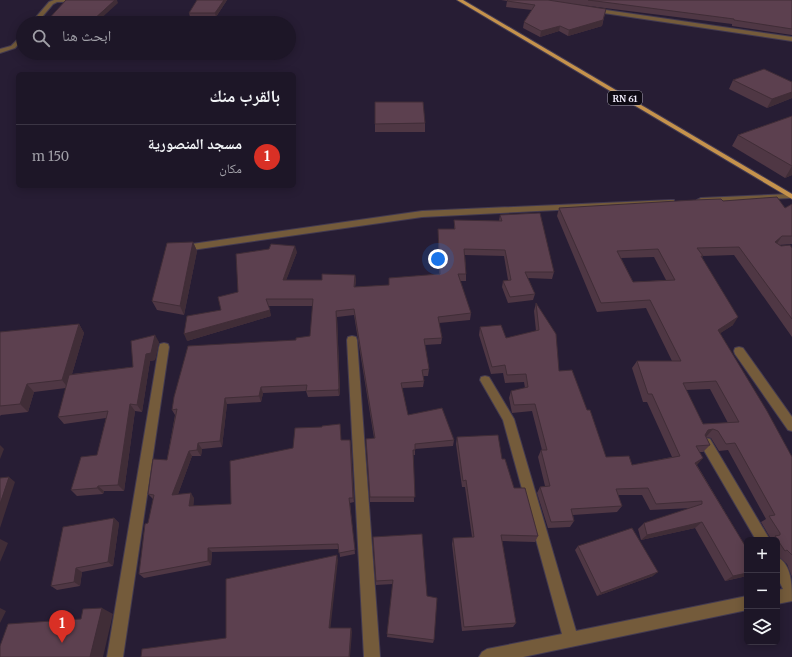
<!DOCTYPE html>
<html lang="ar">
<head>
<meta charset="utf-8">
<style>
  :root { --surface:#1d1627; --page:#2a2333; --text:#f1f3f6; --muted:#a09fa7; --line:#3b3544; --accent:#d93025 }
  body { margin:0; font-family:Merriweather,"Noto Naskh Arabic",serif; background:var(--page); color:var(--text); direction:rtl }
  .controls { position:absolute; right:12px; bottom:12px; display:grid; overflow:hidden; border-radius:6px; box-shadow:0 2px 10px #0003 }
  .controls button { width:36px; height:36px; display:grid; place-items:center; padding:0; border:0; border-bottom:1px solid var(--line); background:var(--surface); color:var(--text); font:20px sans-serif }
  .you { position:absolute; left:438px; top:259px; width:14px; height:14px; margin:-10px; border:3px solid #fff; border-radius:50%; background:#1a73e8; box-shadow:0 0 0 6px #1a73e833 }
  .badge { display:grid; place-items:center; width:26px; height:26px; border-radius:50%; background:var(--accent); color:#fff; font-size:13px; font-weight:700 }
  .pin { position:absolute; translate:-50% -33px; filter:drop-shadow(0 1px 2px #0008) }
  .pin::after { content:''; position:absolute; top:21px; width:14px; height:12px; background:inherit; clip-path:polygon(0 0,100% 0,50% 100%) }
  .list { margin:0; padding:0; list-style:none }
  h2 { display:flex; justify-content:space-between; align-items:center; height:52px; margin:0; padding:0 16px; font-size:17px }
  h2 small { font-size:13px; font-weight:400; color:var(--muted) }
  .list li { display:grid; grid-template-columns:26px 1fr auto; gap:12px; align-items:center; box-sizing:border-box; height:64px; padding:0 16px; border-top:1px solid var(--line) }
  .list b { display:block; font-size:15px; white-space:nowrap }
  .list p { margin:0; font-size:13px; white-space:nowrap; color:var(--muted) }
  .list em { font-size:13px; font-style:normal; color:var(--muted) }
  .icon { flex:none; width:22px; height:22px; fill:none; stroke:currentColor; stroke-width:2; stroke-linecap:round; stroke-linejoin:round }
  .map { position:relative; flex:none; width:792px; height:657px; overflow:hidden; direction:ltr }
  .search { position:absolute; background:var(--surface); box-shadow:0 2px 10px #0003; left:16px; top:16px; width:280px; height:44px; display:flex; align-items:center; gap:10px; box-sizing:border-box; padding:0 14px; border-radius:22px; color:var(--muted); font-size:15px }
  .panel { position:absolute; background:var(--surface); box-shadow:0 2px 10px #0003; left:16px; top:72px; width:280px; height:116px; border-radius:6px; direction:rtl }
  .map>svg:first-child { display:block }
</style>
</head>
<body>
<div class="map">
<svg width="792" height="657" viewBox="0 0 792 657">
  <rect width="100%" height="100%" fill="#271d34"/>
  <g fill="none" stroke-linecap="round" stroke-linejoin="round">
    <defs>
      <path id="street" d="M54 0H98L96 1 57 2 53 4 37 23H31L49 2Z
        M592 8 792 37V41L590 11 589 10Z
        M23 34V39L15 48 0 53V49L11 46Z
        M792 194V198H790L701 202 697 200 701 198Z
        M671 200H674V204L422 217 192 250 188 247 192 244 422 211Z
        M352 336 356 337 357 340 380 657H364L347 340 348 337Z
        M164 343 168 344 169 347 123 657H107L159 347 160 344Z
        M739 347 743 348 792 417V431L788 430 735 354 734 351 735 348Z
        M485 376 489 377 514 419 576 631 747 596V610L523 657H479L482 652 487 649 562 634 503 420 480 380 481 377Z
        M706 438 710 439 770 540H756L702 447 700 443 702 439Z
        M777 557C792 564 792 586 792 601L777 604V590L783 589 777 577Z"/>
      <path id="primary" d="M457 0H463L792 194V199Z"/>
    </defs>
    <!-- street casing -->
    <use href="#street" stroke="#433a50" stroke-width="2"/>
    <!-- primary casing -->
    <use href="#primary" stroke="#433a50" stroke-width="2"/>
    <!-- street -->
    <use href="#street" fill="#745b3b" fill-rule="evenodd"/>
    <!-- primary -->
    <use href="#primary" fill="#c5924c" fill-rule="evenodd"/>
  </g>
  <!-- wall -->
  <path fill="#4f3744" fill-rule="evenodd" d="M227 0 216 17H190L189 13Z
    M501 0H792V35L732 26V24L573 4 606 9 602 26 568 36 559 31 540 37 523 28 524 22 532 10 506 7 507 1Z
    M733 80 792 82V98L767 108 729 89Z
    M792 116V175L785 178 732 146 738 135Z
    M425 123V132H375V124Z
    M723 201 785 208 792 204V244L779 245 781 246 792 248V337L734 255 703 256 702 257 733 325 720 333 792 457V577L787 564 778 556H777V540H769L771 539 761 522 766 519 728 450 719 451 711 438 706 437 710 445 703 452H700L697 465 747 549V576L725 581 695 528 641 540 638 529 644 523 691 508 650 510 642 495H618L622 506 617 512 573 515 574 521 570 527 548 528 537 493 540 487 545 486 538 457 541 450H542L532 411 512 413 509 398 511 391 525 388 524 382 505 383 503 373 491 374 479 335 480 327 506 338 536 331 534 311 536 303 559 371 606 457 632 465 672 457 647 402H643L632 368 637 361H672L646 308 597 312 557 216 559 208ZM654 257 666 280 633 282 621 258ZM710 389 728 423 703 424 686 390Z
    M500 215 554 272 552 279 528 278 535 294 533 300 508 303 502 287 503 281 508 280 504 256 465 255 466 274V281H460L471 313 470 320 439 323 442 338 441 344 425 345 429 369 428 376H423L424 381 423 387 402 388 408 415 454 440 453 446 415 449V455H413L414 502H370L366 439 374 438 354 315 337 317 340 393 339 396 308 397 306 391 263 393 261 402 227 404 222 447 202 449 201 456H192L178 494 194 498 193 506 231 504 293 448 322 427 340 424 341 440H350L351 445 354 502 350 503 355 554 340 557 339 549 212 552 211 565 144 578 139 574 154 499H153L148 494 167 460 175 415 172 410 296 340 310 336 313 306H268L271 316 187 341 221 310 238 292 297 252 286 280H322L355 275 356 281 355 287 389 285V278L439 274 438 235V229H454V220L499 221Z
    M193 242 197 251 184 315 157 310 152 301Z
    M79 324 84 333 72 374 133 367 159 342 155 360 150 361 142 412 135 411 124 491H104L103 494 77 496 71 490 97 455 106 418 64 424 58 417 66 388 34 392 28 412 1 415 0 416V332Z
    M457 437 502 459 514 488 538 536 535 542 502 541 516 623 513 627 462 631 452 544 453 538 472 537 465 487H462L456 444Z
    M114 518 119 523 113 566 82 572 80 586 57 590 51 586Z
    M373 537 427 596 434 640 433 643 387 637 393 584 376 585Z
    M578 546 653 576 597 596 575 550Z"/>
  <!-- shaded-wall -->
  <path fill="#402d37" d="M115 0H117L118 3 96 23H90L92 21Z
    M224 0H227L216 17 215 13Z
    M603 20 602 26 568 36 569 30Z
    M560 26 559 31 540 37 541 31Z
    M792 92V98L767 108 772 99Z
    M792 166V175L785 178Z
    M782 236 776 245 775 242Z
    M193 242 197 251 184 315 180 306Z
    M295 246 297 252 284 286 283 280Z
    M355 275 356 281 354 293V287Z
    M270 310 271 316 187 341 184 334Z
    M336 311 337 317 340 393 339 396 338 390Z
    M738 317 733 325 713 338 718 330Z
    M79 324 84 333 68 388 62 380Z
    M155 335 159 342 155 360 150 361 142 412 137 405 146 354Z
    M27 384 34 392 28 412 20 404Z
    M261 387 263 393 261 402 259 396Z
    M225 398 227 404 222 447 220 441Z
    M130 404 135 411 124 491 118 485Z
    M713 429 706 437 702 438 708 430Z
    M350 440 351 445 354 502 353 498Z
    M198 443 202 449 201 456 197 450Z
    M0 445 4 449 0 459Z
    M189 451 192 456 176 500 172 495Z
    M703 458 697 465 695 463Z
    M9 477 15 482 0 528V504Z
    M98 486 104 491 103 494 97 488Z
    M191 493 194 498 193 511 189 506Z
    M114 518 119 523 113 566 108 562Z
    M702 522 695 528 641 540 647 535Z
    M0 539 8 543 0 562Z
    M208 548 212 552 211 565 208 561Z
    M337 555 338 560 330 632 329 628Z
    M76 568 82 572 80 586 74 582Z
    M658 572 653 576 597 596 601 593Z
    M747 573V576L725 581 733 576Z
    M0 608 6 611 0 623Z
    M102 608 113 614 103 657H90Z
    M351 628 352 632 350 657H349Z"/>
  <!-- building -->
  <path fill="#5c404f" stroke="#402d37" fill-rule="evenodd" d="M66 0H115L92 21 90 23H45Z
    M197 0H224L215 13H189Z
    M508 0H548L606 9 603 20 569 30 560 26 541 31 524 22 535 5 507 1Z
    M588 0H792V29L734 20V19Z
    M764 69 792 82V92L772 99 733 80Z
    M375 102H423L425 123 375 124Z
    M792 116V166L738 135Z
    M777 197 785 208 792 204V236H782L775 242 781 246 790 245 792 248V319L739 247 697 248 703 256H701L738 317 718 330 767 411 792 457V555L787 550 785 551 775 536 780 535V533L769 516 775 515 735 443 726 444 718 431 713 429 708 430 705 435 710 445 696 446 703 458 695 463 747 549V573L733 576 702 522 647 535 644 523 702 504V501L656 504 648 488 616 489 622 506 571 509 574 521 551 522 540 487 550 486 541 450H547L535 404 514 405 511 391 528 387 526 374 507 375 505 365 492 367 480 327 501 325 506 338 539 330 536 303 556 334 559 371 572 370 587 410H590L606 457 629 456 632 465 680 456 652 394H648L637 361H681L650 300 601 303 559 208 694 200 721 199 723 201ZM658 249 675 280 633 282 617 251ZM716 381 739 422 703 424 683 383Z
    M540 213 554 272H525L535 294 510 297 503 281 511 280 505 250 464 249 466 274H458L471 313 438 317 442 338 424 339 429 369 422 370 424 381 401 383 408 415 442 408 454 440 415 444V450H413L415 497H370L366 439 375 438 354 309 336 311 339 388 338 390 306 391 307 385 261 387 259 396 225 398 220 441 198 443 197 450 189 451 172 495 191 493 189 506 231 504 230 461 293 448 295 428 322 427V426L340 424 341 440H350L353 498H349L355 550 339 553 338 544 208 548V561L139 574 145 524 148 523 154 495 148 494 153 459 167 460 177 409 172 410 174 397 188 346 296 340V338L310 336 313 299H266L270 310 184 334 187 316 221 310 218 297 238 292 236 254 269 249 271 244 295 246 283 280H322V274L355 275 354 287 389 285V278L440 274 438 229H455L454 220 502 221 500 215Z
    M193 242 180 306 152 301 167 243Z
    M79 324 62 380 27 384 20 404 0 406V332Z
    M155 335 151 353 146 354 137 405 130 404 118 485 98 486 97 488 71 490 81 457 97 455 108 411 58 417 69 375 133 367 131 341Z
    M498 435 502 459H505L514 488H525L538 536 501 535 516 623 464 627 453 538 474 537 466 480 463 481 457 437Z
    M9 477 0 504V478Z
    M114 518 108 562 76 568 74 582 51 586 63 527Z
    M632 528 658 572 601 593 578 546Z
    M422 534 427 596 437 598 434 640 387 634 393 580 376 581 373 537Z
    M337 555 329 628H351L349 657H141L142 649 226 638V579Z
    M102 608 90 657H0V646L8 624 81 619 83 609Z"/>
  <g text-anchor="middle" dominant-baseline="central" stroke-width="3.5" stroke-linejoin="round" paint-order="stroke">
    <!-- shield labels -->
    <rect fill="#0e0a14" stroke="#aca8b6" stroke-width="1" x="608" y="91" width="34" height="14" rx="3"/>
    <g font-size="9" font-weight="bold" fill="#f0ebfb">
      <text x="625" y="98">RN 61</text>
    </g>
  </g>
</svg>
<div class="controls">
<button>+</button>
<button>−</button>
<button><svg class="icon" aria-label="layers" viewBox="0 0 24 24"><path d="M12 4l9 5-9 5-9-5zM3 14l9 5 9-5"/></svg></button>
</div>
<div class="you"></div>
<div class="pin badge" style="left:62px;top:643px">1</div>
<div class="search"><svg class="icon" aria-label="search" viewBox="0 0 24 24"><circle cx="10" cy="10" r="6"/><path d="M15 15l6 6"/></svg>ابحث هنا</div>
<section class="panel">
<h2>بالقرب منك<small></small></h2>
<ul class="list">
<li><span class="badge">1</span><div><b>مسجد المنصورية</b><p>مكان</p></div><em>150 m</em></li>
</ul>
</section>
</div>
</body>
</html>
